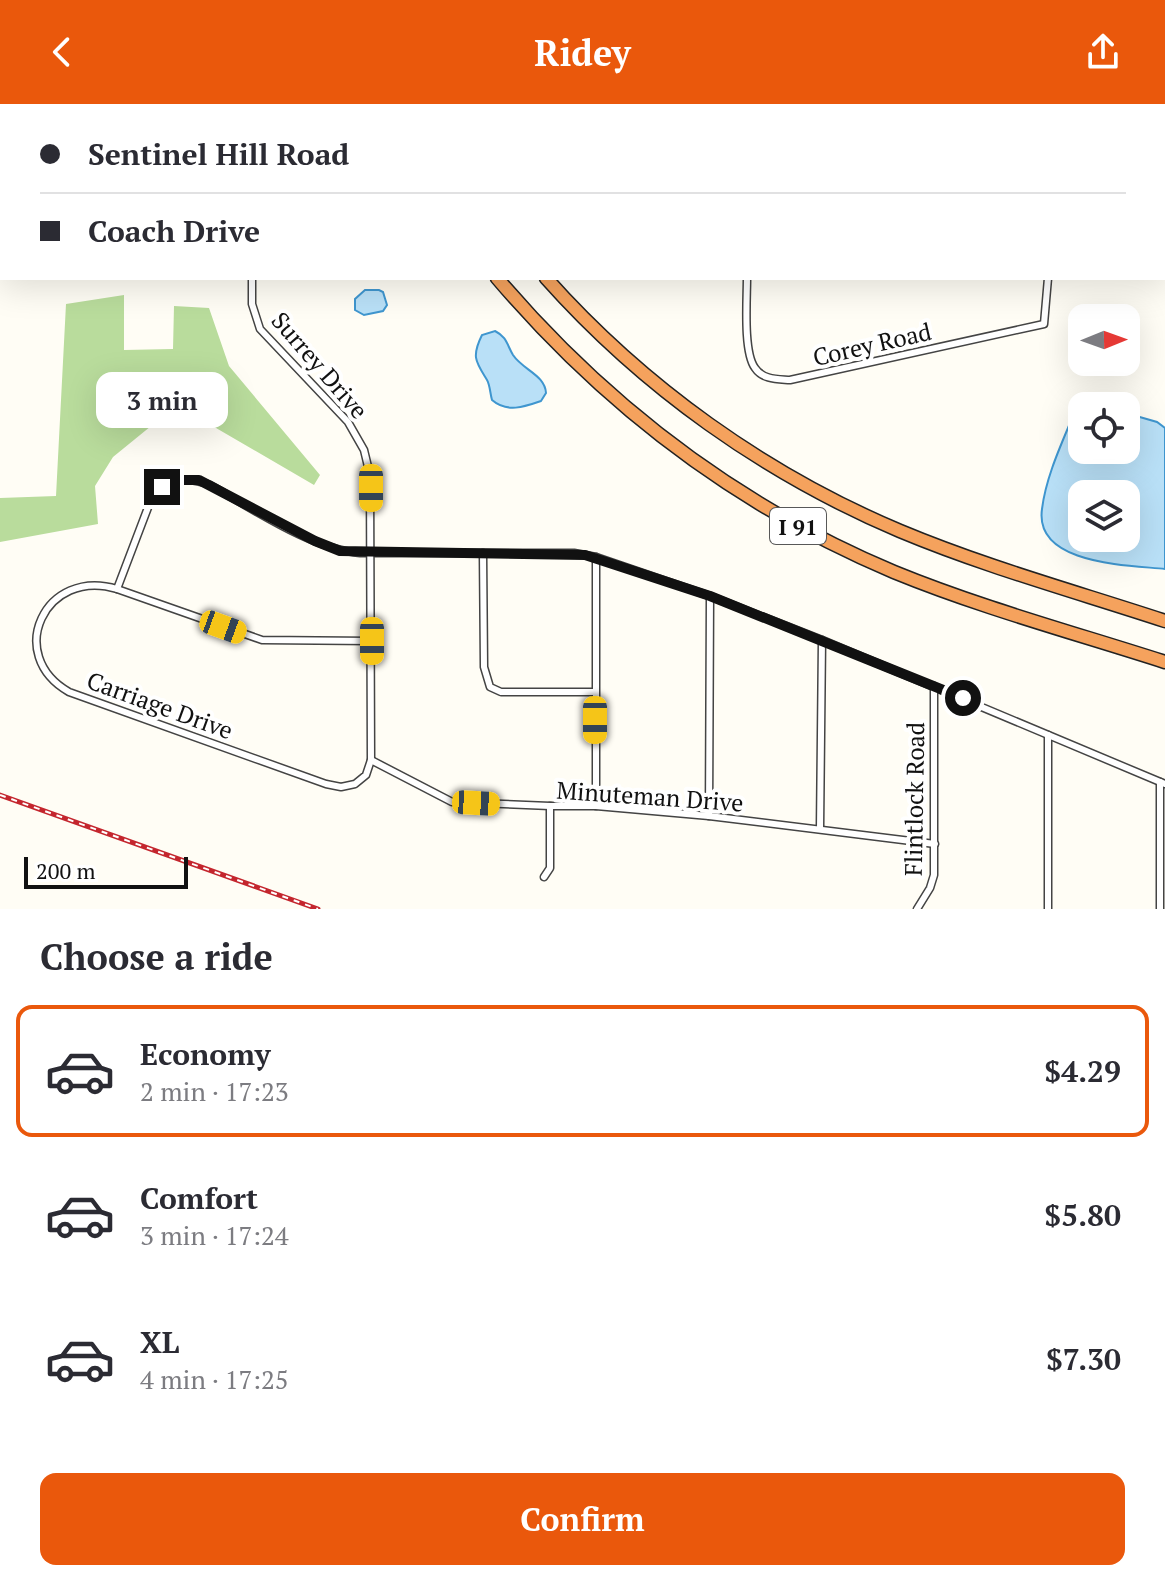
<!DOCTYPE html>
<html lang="en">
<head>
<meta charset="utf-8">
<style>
  body { margin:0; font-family:"PT Serif",serif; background:#f7f7f7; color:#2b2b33; height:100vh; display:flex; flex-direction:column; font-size:30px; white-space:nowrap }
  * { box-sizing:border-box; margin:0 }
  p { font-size:26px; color:#7c7c81 }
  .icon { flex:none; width:44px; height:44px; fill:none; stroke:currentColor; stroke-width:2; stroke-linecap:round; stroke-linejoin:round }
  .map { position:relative; height:805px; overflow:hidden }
  .sheet { display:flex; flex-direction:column; background:#fff; flex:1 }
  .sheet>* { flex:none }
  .banner { position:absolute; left:0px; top:0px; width:1166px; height:176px; box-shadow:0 8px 32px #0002; display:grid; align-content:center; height:176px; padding:0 40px; background:#fff }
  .needle { width:52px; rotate:89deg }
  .fabs { position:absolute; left:1068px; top:200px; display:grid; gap:16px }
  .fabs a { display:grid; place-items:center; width:72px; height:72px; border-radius:16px; background:#fff; box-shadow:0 8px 32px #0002; font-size:40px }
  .scale { position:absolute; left:24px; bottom:20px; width:164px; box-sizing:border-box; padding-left:8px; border:4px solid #111; border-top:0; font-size:22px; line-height:28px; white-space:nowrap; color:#111; -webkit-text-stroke:6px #fff; paint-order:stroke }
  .end { position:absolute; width:36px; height:36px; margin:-18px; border:10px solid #111; background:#fff; box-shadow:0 0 0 4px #fff }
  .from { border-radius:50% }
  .bubble { position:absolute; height:56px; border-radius:16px; background:#fff; box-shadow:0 8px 32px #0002; font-size:26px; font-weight:700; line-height:56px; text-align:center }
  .car { position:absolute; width:24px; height:48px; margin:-24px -12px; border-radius:10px; box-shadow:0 0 6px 2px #0007; background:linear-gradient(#f5c518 24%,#345 0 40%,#f5c518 0 76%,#345 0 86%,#f5c518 0) }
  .banner b { display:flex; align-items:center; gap:28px; height:76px; font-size:30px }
  .banner b+b { border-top:2px solid #e1e1e2 }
  .banner i { width:20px; height:20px; background:#2b2b33 }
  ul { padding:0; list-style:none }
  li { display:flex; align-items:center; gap:24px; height:132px; margin:0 16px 12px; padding:0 24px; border:4px solid transparent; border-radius:16px }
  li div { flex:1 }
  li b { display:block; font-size:30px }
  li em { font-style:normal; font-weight:700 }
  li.selected { border-color:#ea580c }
  li>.icon { width:72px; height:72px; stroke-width:1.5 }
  h2 { padding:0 40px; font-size:36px; line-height:96px }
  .cta { display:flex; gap:16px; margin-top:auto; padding:16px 40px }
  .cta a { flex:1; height:92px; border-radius:16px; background:#ea580c; color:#fff; font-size:32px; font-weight:700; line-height:92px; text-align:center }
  header { display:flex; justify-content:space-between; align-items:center; height:104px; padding:0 40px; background:#ea580c; color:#fff; font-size:36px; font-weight:700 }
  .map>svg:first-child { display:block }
</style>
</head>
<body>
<header><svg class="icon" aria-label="back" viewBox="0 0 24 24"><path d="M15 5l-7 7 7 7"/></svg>Ridey<svg class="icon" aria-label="share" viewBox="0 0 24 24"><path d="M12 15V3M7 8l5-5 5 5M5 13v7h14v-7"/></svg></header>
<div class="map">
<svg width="1165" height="805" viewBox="0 0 1165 805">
  <rect width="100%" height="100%" fill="#fffdf5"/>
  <!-- forest -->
  <polygon fill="#b9dc9c" points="124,191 124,246 173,245 174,202 209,204 229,262 320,371 314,381 204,317 156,318 113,353 95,382 98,420 0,438 0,394 56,392 66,200"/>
  <!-- water -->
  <g fill="#b9e0f7" stroke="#3f96cf" stroke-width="2" fill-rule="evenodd">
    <polygon points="365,186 379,186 383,188 387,201 383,207 364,211 355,206 355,195"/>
    <path d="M495,227c12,6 12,14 18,24 10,15 32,20 33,38l-5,8c-17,6 -34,12 -49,-1 -2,-7 -2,-15 -5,-20 -11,-18 -16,-23 -5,-45z"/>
    <path d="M1082,305v41h44v-37l31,9 8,6v141c-36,-4 -131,-4 -123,-60 4,-32 19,-64 31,-93zM1082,390h44v44h-44z"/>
  </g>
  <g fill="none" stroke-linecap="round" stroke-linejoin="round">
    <!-- street casing -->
    <g stroke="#444" stroke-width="9">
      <g id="street">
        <polyline points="78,0 79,2"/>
        <polyline points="1044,0 1048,2"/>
        <polyline points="181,2 182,0"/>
        <polyline points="807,2 807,0"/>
        <polyline points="1164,35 1165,36"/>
        <path d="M252,174v26l8,25 88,93 16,28 6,25 1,285 -5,15 -11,9 -14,3 -15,-3 -257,-92c-65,-37 -24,-125 48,-103l145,51 110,1"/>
        <path d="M747,174c0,21 -4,74 8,90 8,12 23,11 35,12l254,-56 4,-46"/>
        <polyline points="483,449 484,563 490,583 501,588 595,588"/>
        <polyline points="596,453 596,702"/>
        <path d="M117,485l35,-92c15,-19 37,-20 58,-12 42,23 103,65 150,68h214l22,4 114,39 112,44 343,144"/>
        <polyline points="371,656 452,698 550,702 596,702 709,712 935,740"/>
        <polyline points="1160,678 1160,805"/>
        <polyline points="709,712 710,492"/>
        <polyline points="820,725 822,536"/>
        <polyline points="544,773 550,764 550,702"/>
        <polyline points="917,805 930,784 934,771 934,582"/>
        <polyline points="1048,805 1048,631"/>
      </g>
    </g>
    <!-- secondary casing -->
    <g stroke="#333" stroke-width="12">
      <g id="secondary">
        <polyline points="781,0 785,2"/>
        <polyline points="1164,103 1165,103"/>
        <polyline points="0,145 2,145"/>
      </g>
    </g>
    <!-- highway casing -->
    <g stroke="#222" stroke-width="15">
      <g id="highway">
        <polyline points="383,0 384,2"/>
        <polyline points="421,0 422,2"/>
        <path d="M497,174c109,128 242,229 397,294 88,36 181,61 271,90"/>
        <path d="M546,174c97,109 219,196 354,253 86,36 177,61 265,90"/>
      </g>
    </g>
    <!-- street -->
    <use href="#street" stroke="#fff" stroke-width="6"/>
    <!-- secondary -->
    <use href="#secondary" stroke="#fff6b0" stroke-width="9"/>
    <!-- highway -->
    <use href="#highway" stroke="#f5a25d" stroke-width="12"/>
    <!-- rail casing -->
    <g stroke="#c4262e" stroke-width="5">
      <polyline id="rail" points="0,691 318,805"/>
    </g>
    <!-- rail -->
    <use href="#rail" stroke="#fff" stroke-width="2" stroke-dasharray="6" stroke-linecap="butt"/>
  </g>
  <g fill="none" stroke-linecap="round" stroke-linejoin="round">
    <!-- route -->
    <polyline stroke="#111" stroke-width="10" points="162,383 177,376 199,376 315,437 340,447 585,451 710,492 963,594"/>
  </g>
  <g text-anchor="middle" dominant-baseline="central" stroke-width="8" stroke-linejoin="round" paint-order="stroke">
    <!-- shield labels -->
    <rect fill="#fff" stroke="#585858" stroke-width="2" x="770" y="404" width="56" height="36" rx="6"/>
    <g font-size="22" font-weight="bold" fill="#111">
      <text x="798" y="422">I 91</text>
    </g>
    <!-- street labels -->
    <g font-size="24" fill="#111" stroke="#fff">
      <text transform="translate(872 240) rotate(-13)">Corey Road</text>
      <text transform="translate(320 261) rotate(49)">Surrey Drive</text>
      <text transform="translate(160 601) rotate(20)">Carriage Drive</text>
      <text transform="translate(650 692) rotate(4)">Minuteman Drive</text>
      <text transform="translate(914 695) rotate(-89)">Flintlock Road</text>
    </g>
  </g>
</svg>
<div class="fabs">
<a><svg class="needle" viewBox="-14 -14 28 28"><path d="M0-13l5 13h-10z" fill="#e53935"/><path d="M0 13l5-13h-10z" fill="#7c7c81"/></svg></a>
<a><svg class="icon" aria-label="locate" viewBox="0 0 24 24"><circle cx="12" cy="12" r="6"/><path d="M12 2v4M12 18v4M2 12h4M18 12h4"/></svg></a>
<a><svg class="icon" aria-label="layers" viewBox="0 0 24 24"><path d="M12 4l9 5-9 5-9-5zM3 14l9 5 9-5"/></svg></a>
</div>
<div class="scale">200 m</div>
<i class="end from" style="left:963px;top:594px"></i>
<i class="end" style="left:162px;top:383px"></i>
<div class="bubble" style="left:96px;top:268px;width:132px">3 min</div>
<i class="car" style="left:371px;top:384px;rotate:180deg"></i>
<i class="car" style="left:223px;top:523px;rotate:110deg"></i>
<i class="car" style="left:372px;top:537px;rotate:180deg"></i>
<i class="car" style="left:595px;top:616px;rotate:180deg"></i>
<i class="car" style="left:476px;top:699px;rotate:93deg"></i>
<div class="banner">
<b><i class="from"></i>Sentinel Hill Road</b>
<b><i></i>Coach Drive</b>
</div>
</div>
<section class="sheet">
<h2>Choose a ride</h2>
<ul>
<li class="selected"><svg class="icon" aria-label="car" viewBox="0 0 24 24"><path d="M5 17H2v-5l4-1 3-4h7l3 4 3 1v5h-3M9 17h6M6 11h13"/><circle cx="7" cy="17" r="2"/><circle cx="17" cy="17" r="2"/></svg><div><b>Economy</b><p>2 min · 17:23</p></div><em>$4.29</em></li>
<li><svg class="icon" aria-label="car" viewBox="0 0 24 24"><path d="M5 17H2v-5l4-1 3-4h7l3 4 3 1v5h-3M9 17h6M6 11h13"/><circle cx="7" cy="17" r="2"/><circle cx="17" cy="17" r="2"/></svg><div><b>Comfort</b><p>3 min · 17:24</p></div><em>$5.80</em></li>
<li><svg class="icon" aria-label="car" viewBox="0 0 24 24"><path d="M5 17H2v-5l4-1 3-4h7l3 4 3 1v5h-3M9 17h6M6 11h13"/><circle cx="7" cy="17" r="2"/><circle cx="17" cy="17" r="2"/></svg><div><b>XL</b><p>4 min · 17:25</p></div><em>$7.30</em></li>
</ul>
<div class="cta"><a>Confirm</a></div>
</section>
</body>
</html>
